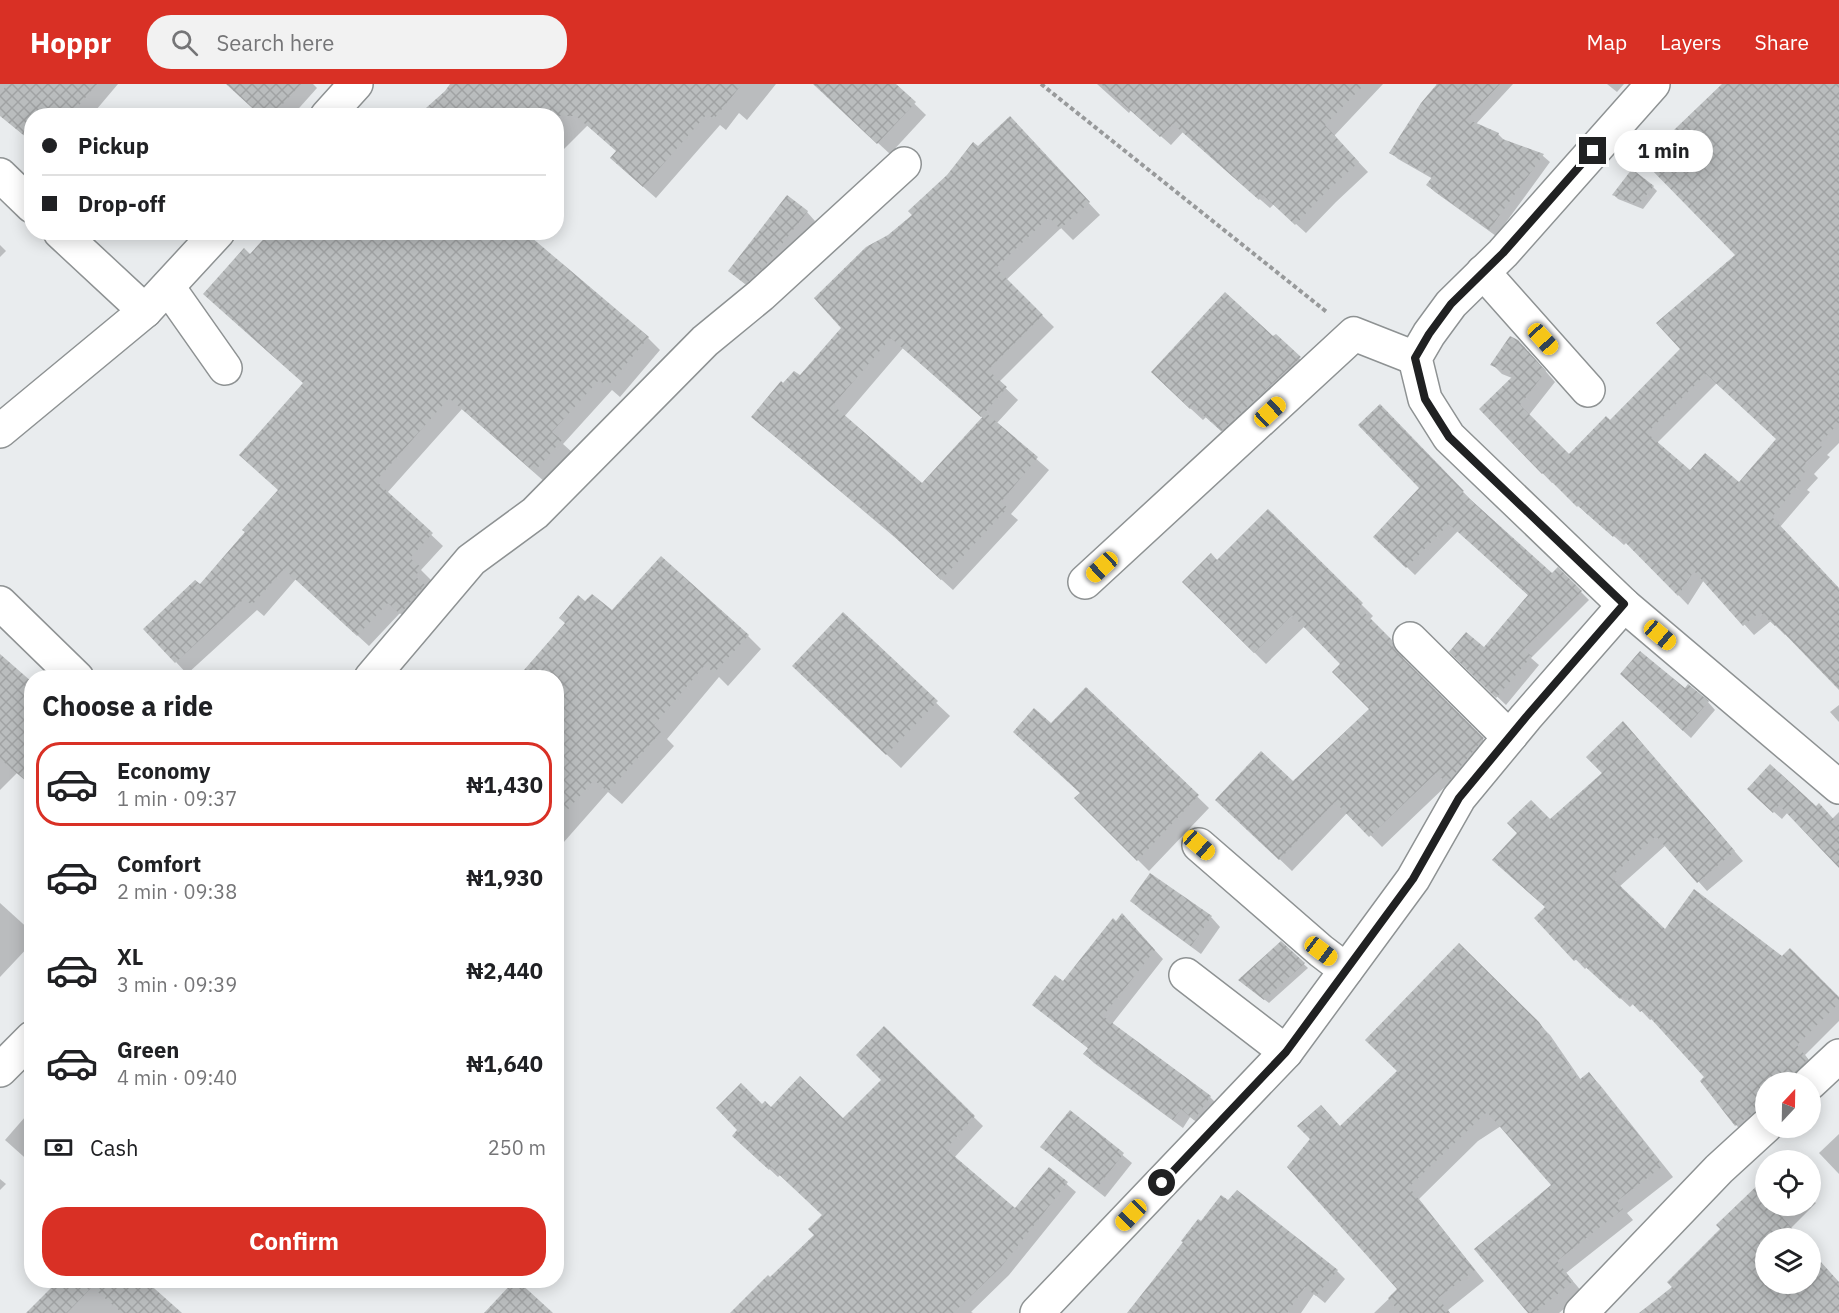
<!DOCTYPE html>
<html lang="en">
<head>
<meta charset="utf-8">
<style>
  body { margin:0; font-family:"IBM Plex Sans",sans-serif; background:#f2f2f2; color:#202124; height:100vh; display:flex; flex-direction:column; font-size:22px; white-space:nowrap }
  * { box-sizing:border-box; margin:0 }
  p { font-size:20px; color:#757577 }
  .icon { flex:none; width:33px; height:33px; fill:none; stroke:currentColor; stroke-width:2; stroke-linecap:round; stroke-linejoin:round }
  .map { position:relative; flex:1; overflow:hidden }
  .drawer { position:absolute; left:24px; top:586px; width:540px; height:618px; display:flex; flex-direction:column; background:#fff; border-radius:24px; box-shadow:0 3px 15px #0003 }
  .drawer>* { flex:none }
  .hud { position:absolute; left:24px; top:24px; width:540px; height:132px; border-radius:24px; box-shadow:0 3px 15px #0003; display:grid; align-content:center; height:132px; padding:0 18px; background:#fff }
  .needle { width:39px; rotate:22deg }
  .tools { position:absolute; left:1755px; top:988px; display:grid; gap:12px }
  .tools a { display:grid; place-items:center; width:66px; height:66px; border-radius:50%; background:#fff; box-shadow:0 3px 15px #0003; font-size:30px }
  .end { position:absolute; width:27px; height:27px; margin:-14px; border:8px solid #202122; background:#fff; box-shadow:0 0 0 3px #fff }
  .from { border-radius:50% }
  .bubble { position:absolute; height:42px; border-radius:21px; background:#fff; box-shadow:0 3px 15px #0003; font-size:20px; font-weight:700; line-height:42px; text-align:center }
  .car { position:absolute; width:18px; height:36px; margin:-18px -9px; border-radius:8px; box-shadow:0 0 4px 2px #0007; background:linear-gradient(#f5c518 24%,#345 0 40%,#f5c518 0 76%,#345 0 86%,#f5c518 0) }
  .hud b { display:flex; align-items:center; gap:21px; height:57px; font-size:22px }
  .hud b+b { border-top:2px solid #e0e0e0 }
  .hud i { width:15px; height:15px; background:#202124 }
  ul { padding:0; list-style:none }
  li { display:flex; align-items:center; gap:18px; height:84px; margin:0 12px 9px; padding:0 6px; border:3px solid transparent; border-radius:24px }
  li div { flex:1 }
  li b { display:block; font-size:22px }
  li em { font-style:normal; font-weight:700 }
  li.current { border-color:#d93025 }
  li>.icon { width:54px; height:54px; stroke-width:1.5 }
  h2 { padding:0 18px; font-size:27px; line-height:72px }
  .pay { display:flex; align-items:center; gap:15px; height:66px; padding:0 18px; font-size:22px }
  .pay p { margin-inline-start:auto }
  .button { display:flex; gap:12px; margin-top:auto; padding:12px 18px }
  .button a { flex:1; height:69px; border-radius:24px; background:#d93025; color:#fff; font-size:24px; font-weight:700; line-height:69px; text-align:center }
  header { display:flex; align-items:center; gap:36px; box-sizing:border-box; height:84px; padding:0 30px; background:#d93025; color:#fff }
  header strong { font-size:28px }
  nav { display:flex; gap:33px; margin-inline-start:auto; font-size:21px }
  .search { width:420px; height:54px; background:#f2f2f2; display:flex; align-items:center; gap:15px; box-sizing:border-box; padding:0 21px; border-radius:24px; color:#757577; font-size:22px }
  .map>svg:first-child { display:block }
</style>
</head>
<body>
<header>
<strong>Hoppr</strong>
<div class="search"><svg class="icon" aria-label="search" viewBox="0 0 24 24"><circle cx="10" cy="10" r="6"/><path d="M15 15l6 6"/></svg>Search here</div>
<nav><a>Map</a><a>Layers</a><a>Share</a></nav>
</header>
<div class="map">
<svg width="1839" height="1229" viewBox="0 0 1839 1229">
  <defs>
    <pattern id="building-cross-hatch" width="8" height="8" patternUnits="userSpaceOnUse" patternTransform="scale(1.5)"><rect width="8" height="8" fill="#babdbe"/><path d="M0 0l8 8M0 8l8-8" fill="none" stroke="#a0a2a3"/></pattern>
  </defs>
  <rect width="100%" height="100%" fill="#e9ecee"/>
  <!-- shadow -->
  <g fill="#0003" fill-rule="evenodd">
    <polygon points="0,0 118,0 91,32 32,32 32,58 0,31"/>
    <polygon points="227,0 313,0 317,4 292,32 262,32"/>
    <polygon points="452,0 776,0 747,36 739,29 726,46 720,41 656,114 624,86 618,68 588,41 556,73 556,32 446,8"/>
    <polygon points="814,0 894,0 926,31 890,70"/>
    <polygon points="1097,0 1383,0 1334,52 1368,88 1336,118 1306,149 1274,120 1270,124 1183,48 1171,61 1131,26 1129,29"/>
    <polygon points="1436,0 1513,0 1476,40 1498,50 1506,58 1543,72 1550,78 1496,152 1435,108 1428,101 1433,95 1398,75 1391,68 1438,2"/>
    <polygon points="1607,0 1624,0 1617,8"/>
    <path d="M1724,0h108l7,7v352l-12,12 3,2 -16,17 4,4 -11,12 3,2 -30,35 59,63v56l-53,-13 -1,2 -14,-14 -17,14 -50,-55 -16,25 -61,-63 -3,3 -35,-31 -1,1 -34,-33 -2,1 -71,-74 31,-31 -10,-4 -10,-10 36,-13 27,31 -26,33 40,41 41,-34 72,-73 55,-94zM1717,299l61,56 -38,45 -50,-11 -33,-30z"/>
    <path d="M1021,46l79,85 -27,25 -12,-12 -55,52 48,47 -55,55 19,18 -22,24 53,46 -38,44 7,6 -65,70 -55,-50 -133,-112 35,-50 43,-50 45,-92 26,-21 65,-67zM903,264l80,70 -61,67 -78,-68z"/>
    <polygon points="1653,103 1657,107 1643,125 1618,115 1614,111"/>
    <polygon points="807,128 815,137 773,192 755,208 730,187"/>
    <polygon points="524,150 648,254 660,266 620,313 612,306 563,360 573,369 546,399 462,325 387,409 443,462 421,486 432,497 413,541 400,529 369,562 296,495 264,532 257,526 187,590 176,578 200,502 280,407 304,300 250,172"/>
    <polygon points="0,161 6,167 0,173"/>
    <polygon points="1276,252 1311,286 1233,358 1206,333 1203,336 1164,300 1273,254"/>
    <polygon points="1380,322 1471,416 1552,491 1558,485 1589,516 1531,574 1539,581 1506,621 1451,568 1485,565 1529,512 1458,447 1415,491 1375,453 1421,404"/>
    <polygon points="1268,427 1373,532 1369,536 1403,569 1403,574 1408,582 1495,667 1459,710 1448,700 1382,763 1348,728 1292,787 1229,727 1293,699 1371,625 1342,580 1305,542 1266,580 1184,498 1217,478"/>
    <polygon points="585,520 612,528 748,552 761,565 728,602 719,593 667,655 674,662 622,720 608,708 556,767 556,594 519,594"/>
    <polygon points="843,531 950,632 901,684 808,596"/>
    <polygon points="0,586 17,689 0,706"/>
    <polygon points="1630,598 1685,606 1708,618 1715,626 1691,654"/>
    <polygon points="1086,605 1209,724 1149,787 1076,714 1081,709 1051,641"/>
    <polygon points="1839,621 1839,638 1830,628"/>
    <polygon points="1632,648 1743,777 1707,807 1666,761 1619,803 1665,847 1839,915 1839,937 1805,971 1816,985 1804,999 1766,999 1766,1034 1745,1050 1736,1041 1707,994 1652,935 1650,936 1634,919 1630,923 1587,883 1585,885 1536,834 1547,824 1550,737 1604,689"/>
    <polygon points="1757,713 1816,724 1832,735 1839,728 1839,781 1788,728 1782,735"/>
    <polygon points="1150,791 1212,834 1220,843 1201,870 1141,826 1132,817"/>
    <polygon points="0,819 32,848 32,859 0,893"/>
    <polygon points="1131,840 1163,875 1112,940 1210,1013 1219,1022 1203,1043 1190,1033 1183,1044 1094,979 1085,970 1089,965 1034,921 1063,899"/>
    <polygon points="1281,859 1308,884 1269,919 1244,900"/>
    <polygon points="1459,861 1550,951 1581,996 1589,990 1600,1001 1673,1093 1627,1129 1633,1136 1566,1189 1583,1209 1559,1229 1530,1229 1553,1101 1501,1042 1478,1057 1419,1115 1484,1197 1448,1226 1450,1229 1374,1229 1399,1205 1341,1043 1399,987"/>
    <polygon points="884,945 983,1042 954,1074 1015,1126 1049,1085 1076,1108 1009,1191 971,1228 973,1229 739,1229 770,1195 816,1151 824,1131 781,1090 778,1093 742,1060 762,1022 771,1025 843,1036 883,996"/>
    <polygon points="32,1025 32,1080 5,1056"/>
    <polygon points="1071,1028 1132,1079 1105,1113 1051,1071 1042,1063"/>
    <polygon points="1839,1050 1839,1090 1819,1069"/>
    <polygon points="0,1095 6,1100 0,1106"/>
    <polygon points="1810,1114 1816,1119 1791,1144 1801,1155 1766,1155 1766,1200 1810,1200 1810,1166 1839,1199 1839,1229 1641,1229 1675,1203 1722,1145 1766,1122 1810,1122"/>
    <polygon points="1201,1139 1337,1187 1345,1195 1325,1219 1314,1210 1301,1229 1129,1229"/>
    <polygon points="60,1197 143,1197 180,1229 51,1229"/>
  </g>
  <!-- building -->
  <g fill="url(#building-cross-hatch)" fill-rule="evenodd">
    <polygon points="8,0 97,0 70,32 32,32 32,58 0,32 0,9"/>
    <polygon points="226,0 301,0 272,32 261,32"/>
    <polygon points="450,0 742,0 714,35 707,30 643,103 610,74 616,67 576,32 417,32 445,7"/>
    <polygon points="813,0 896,0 916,18 877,60"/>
    <polygon points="1101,0 1365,0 1325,41 1359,78 1326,108 1295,141 1263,111 1259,116 1173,40 1160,53"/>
    <polygon points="1437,0 1500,0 1467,35 1499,49 1497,53 1544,70 1489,146 1426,101 1432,93 1389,69 1421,19"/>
    <path d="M1722,0h117v339l-20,21 3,3 -17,16 4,4 -10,12 2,2 -29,36 67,71v102l-63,-65 -1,1 -15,-14 -17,14 -49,-55 -16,25 -62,-63 -3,4 -35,-31 -1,1 -34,-34 -1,1 -63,-65 35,-34 -24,-10 20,-29 8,4 28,31 -26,34 49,49 37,-38 4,4 70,-71 -24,-26 79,-68 -91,-93 32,-34zM1706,290l70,65 -37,43 -34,-29 -15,17 -43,-37z"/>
    <polygon points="1010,32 1090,118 1060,145 1049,133 996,184 1043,231 988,286 1007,303 981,333 891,254 833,321 922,399 986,329 1038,373 1001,418 1008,424 941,496 885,444 751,333 781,297 783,299 794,287 800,291 841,244 814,214 866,163 888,151 912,131 908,127 947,91 973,58 978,62"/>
    <polygon points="1632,85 1654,102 1638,121 1612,111"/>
    <polygon points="787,111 808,127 764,183 745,200 728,187"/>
    <polygon points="270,148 525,148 649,253 607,303 599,296 552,348 562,356 534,388 449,314 376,397 433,449 410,474 422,484 415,492 425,501 400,530 388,519 357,552 284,485 252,521 244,515 175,579 143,545 195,496 200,500 245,448 242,446 278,406 239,371 303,299 203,210 244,164 250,170"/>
    <polygon points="1225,208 1273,252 1276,250 1301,273 1221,347 1193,322 1190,325 1151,288"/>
    <polygon points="1380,320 1464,407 1462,408 1552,489 1558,483 1582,507 1523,566 1532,572 1496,614 1449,568 1466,548 1484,563 1528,511 1449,440 1406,484 1373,453 1419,404 1358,341"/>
    <polygon points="1268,425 1363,519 1359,523 1392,556 1392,561 1397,568 1484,654 1447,699 1436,689 1369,753 1335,718 1279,776 1215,716 1261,667 1293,697 1369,625 1332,588 1340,580 1292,531 1254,569 1182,498 1211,469 1217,476"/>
    <polygon points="661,472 749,551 714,589 705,581 654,641 661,648 608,708 594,696 556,739 556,594 517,594 565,539 559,534 578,511 585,517 592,510 612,526"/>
    <polygon points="843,528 938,617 886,671 792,582"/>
    <polygon points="1640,567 1685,604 1688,600 1709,617 1683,647 1620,590"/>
    <polygon points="0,570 32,598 32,702 0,675"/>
    <polygon points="1086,603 1199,711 1137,777 1074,714 1080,709 1013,648 1034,624 1051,639"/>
    <polygon points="1623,637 1735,767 1697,799 1656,752 1611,793 1665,845 1694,805 1782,872 1790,864 1839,913 1839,919 1797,961 1808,975 1797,986 1792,997 1789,999 1766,999 1766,1019 1735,1042 1700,997 1704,993 1643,926 1640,928 1624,911 1620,915 1577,875 1574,877 1534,834 1545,823 1492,776 1517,749 1507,739 1531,716 1550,735 1602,689 1586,673"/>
    <polygon points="1770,680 1816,722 1819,719 1839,741 1839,784 1779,721 1773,729 1747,705"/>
    <polygon points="1150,789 1212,832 1191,862 1130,817"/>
    <polygon points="1122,829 1155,866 1103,932 1211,1012 1194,1036 1181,1025 1173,1036 1083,970 1088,964 1032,921 1055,891 1063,897 1113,834 1116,837"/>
    <polygon points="1281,857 1305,879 1264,916 1238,896"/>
    <polygon points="1459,859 1539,938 1579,996 1589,988 1663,1082 1617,1117 1623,1125 1557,1177 1573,1197 1535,1229 1528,1229 1474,1165 1551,1101 1487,1028 1409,1103 1475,1186 1438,1214 1450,1229 1400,1229 1388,1214 1397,1205 1287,1083 1310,1055 1297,1042 1321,1021 1340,1042 1397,987 1365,956"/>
    <polygon points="884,942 975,1032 946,1065 1015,1124 1049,1083 1068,1098 1001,1183 953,1229 730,1229 768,1191 770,1193 814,1151 808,1145 822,1131 771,1083 769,1086 732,1052 737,1046 716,1024 741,999 762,1020 765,1017 771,1023 800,992 843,1034 881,996 856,971"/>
    <polygon points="1070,1026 1124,1069 1096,1105 1040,1063"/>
    <polygon points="1766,1093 1766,1122 1773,1122 1801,1155 1766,1155 1766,1200 1810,1200 1810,1166 1839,1198 1839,1229 1639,1229 1672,1203 1667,1198 1720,1145 1716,1141"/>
    <polygon points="1237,1106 1338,1186 1316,1212 1305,1203 1287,1229 1127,1229 1183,1158 1181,1157 1198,1135 1201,1137 1221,1111 1228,1116"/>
    <polygon points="58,1197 146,1197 182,1229 122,1229 92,1203 67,1229 26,1229"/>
    <polygon points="514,1197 518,1197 553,1229 484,1229"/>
  </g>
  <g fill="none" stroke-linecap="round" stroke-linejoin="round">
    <!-- minor casing -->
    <g stroke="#8e9293" stroke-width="36">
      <g id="minor">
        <polyline points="1653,0 1503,169 1451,220 1429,250 1415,274 1425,315 1449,353 1624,521 1839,703"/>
        <polyline points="327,32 356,0"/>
        <polyline points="0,91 32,122"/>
        <polyline points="60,148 145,227"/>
        <polyline points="1483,188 1588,306"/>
        <polyline points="168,203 225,284"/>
        <polyline points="0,347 145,227 218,148"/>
        <polyline points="1085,498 1354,250 1415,274"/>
        <polyline points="0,519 77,594"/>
        <polyline points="1410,555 1498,642 1511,651"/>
        <polyline points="371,594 471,476 535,429 705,257 761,211 904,80"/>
        <polyline points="1199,761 1321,867 1346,886"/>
        <polyline points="1186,891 1286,968"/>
        <polyline points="0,986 32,954"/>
        <polyline points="1810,999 1839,972"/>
        <polyline points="1037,1229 1286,968 1413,795 1459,714 1526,633 1624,521"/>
        <polyline points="1581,1229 1719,1085 1766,1042"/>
      </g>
    </g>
    <!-- path -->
    <polyline stroke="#989a9b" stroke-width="4" stroke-dasharray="4.5 3" stroke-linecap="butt" points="1041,0 1328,229"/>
    <!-- minor -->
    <use href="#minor" stroke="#fff" stroke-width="33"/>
  </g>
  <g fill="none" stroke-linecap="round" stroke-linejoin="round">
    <!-- route -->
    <polyline stroke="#202122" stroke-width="8" points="1162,1099 1286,968 1413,795 1459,714 1526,633 1624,520 1449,353 1425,315 1415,274 1429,250 1451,220 1503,169 1593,67"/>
  </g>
</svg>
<div class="tools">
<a><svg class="needle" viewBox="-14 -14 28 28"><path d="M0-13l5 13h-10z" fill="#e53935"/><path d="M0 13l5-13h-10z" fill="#757577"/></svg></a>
<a><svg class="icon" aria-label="locate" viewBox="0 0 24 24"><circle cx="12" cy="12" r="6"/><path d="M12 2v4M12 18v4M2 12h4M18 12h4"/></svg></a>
<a><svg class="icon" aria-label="layers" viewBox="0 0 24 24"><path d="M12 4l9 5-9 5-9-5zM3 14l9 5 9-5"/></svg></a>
</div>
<i class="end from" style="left:1162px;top:1099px"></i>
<i class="end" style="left:1593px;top:67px"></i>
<div class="bubble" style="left:1614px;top:46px;width:99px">1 min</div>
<i class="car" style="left:1543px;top:255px;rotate:138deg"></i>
<i class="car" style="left:1270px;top:328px;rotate:47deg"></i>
<i class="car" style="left:1102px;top:483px;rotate:227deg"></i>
<i class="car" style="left:1660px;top:551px;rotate:130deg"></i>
<i class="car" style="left:1199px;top:761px;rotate:131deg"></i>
<i class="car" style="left:1321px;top:867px;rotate:127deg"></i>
<i class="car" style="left:1131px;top:1131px;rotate:224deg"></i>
<div class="hud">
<b><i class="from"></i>Pickup</b>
<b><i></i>Drop-off</b>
</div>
<section class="drawer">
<h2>Choose a ride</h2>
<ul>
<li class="current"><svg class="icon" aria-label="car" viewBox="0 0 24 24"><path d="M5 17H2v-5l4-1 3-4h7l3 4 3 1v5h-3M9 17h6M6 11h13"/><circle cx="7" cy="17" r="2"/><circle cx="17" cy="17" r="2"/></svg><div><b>Economy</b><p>1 min · 09:37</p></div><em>₦1,430</em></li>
<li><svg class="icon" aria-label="car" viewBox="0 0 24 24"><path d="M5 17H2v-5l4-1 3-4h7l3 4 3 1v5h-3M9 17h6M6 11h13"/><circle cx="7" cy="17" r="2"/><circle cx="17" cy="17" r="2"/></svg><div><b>Comfort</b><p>2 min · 09:38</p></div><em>₦1,930</em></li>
<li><svg class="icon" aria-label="car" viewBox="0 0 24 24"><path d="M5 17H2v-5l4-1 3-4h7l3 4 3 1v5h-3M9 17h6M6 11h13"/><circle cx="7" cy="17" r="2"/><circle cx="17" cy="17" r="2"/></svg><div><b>XL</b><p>3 min · 09:39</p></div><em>₦2,440</em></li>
<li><svg class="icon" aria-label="car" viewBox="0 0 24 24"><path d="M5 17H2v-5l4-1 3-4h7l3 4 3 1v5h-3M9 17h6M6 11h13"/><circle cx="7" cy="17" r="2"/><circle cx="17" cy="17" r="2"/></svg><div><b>Green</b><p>4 min · 09:40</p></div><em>₦1,640</em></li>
</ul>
<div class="pay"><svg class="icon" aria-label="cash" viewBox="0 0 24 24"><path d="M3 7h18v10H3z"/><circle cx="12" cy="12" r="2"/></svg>Cash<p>250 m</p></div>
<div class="button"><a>Confirm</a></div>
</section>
</div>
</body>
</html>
